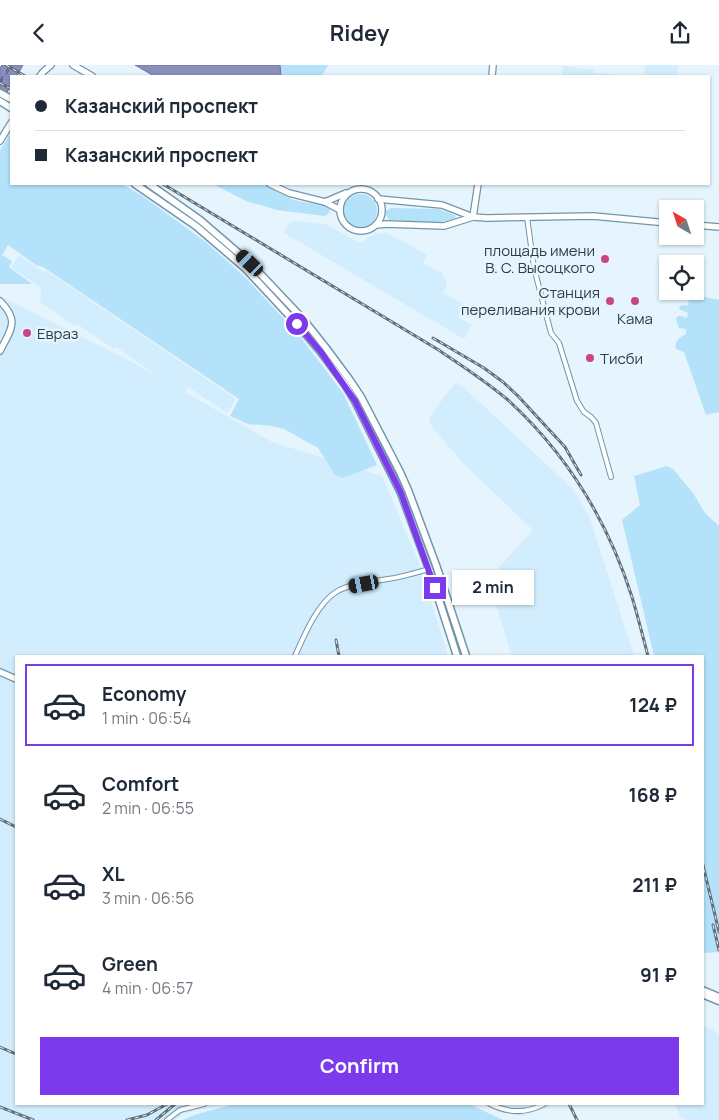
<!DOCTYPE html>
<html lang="en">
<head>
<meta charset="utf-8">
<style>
  body { margin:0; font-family:Manrope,sans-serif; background:#f6f6f7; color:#1f2937; height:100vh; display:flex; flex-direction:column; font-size:19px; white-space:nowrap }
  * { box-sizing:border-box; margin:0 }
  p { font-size:16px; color:#747a83 }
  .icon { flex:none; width:28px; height:28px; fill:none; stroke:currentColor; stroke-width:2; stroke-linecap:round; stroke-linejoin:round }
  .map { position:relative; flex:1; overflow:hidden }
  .details { position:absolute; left:15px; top:590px; width:689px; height:450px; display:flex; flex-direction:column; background:#fff; border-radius:0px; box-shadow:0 1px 4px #0004 }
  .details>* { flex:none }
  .hud { position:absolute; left:10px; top:10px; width:700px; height:110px; border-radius:0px; box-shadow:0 1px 4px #0004; display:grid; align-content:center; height:110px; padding:0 25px; background:#fff }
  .needle { width:32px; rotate:321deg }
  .controls { position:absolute; left:659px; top:135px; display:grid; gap:10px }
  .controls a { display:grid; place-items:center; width:45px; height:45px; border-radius:0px; background:#fff; box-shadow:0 1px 4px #0004; font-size:25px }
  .end { position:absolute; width:22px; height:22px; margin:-11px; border:6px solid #7c3aed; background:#fff; box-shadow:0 0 0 2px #fff }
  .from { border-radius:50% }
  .bubble { position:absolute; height:35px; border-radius:0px; background:#fff; box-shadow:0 1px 4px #0004; font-size:16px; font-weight:700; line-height:35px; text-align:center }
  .car { position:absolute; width:15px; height:30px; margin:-15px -8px; border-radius:6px; box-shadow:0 0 4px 1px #0007; background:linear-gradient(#222 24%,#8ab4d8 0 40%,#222 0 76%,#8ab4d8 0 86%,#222 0) }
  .hud b { display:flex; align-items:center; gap:18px; height:48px; font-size:19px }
  .hud b+b { border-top:1px solid #e0e1e3 }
  .hud i { width:12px; height:12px; background:#1f2937 }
  ul { padding:9px 0 0; list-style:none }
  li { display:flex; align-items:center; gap:15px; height:82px; margin:0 10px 8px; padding:0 15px; border:2px solid transparent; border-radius:0px }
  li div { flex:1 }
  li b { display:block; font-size:19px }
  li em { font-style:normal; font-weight:700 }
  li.on { border-color:#7c3aed }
  li>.icon { width:45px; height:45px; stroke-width:1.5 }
  .cta { display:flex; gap:10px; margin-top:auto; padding:10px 25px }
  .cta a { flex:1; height:58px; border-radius:0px; background:#7c3aed; color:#fff; font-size:20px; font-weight:700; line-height:58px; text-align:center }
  header { display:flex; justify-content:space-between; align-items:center; height:65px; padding:0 25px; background:#fff; font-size:22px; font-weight:700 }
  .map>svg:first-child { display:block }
</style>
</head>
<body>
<header><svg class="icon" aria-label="back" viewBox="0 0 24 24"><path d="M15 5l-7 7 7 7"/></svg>Ridey<svg class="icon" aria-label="share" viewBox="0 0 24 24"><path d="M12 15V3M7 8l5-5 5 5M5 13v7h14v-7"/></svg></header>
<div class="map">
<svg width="719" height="1055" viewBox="0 0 719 1055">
  <rect width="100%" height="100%" fill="#e5f4fd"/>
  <!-- built -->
  <g fill="#d2edfd">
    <polygon points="645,0 678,0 677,11 644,11"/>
    <polygon points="563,1 594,5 594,8 635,11 561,11"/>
    <polygon points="292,156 325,159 360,178 362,176 364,177 367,173 378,168 382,169 385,167 427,190 423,198 442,208 447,219 443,228 464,240 457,252 472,260 464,274 284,168 288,160 290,160"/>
    <polygon points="19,190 43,207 45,205 236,334 227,348 188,322 185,327 272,377 382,411 421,503 448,591 16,591 16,1039 222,1039 184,1049 175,1055 0,1055 0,231 126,294 158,311 116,282 114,284 77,259 75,261 40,237 41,223 11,202"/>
    <polygon points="456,317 463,322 573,424 589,451 634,591 512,591 493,530 505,525 498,503 533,465 464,399 432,362 429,353 445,331"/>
    <polygon points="703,961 710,965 711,964 719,970 719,1055 685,1055 680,1051 675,1039 702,1039"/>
    <polygon points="484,1039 552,1039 548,1042 522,1051 496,1044"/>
  </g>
  <!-- green -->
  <g fill="#b5e2fb">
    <polygon points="280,0 328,0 322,11 281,11"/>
    <polygon points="11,68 11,119 122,119 144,132 207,178 245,212 298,269 343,328 377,400 343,413 335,410 318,383 284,364 272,361 248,359 230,351 239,334 43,202 36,200 8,180 2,190 12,196 9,202 32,219 0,219 0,85"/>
    <polygon points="213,119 263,119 293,135 326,141 330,143 329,148 325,151 277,145 246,136"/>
    <circle cx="360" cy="146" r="17"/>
    <polygon points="391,143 439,144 456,151 455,154 436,158 389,155 384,147"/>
    <path d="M700,231l19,4v112l-13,3 -22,-63 -8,-3c-2,-8 4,-12 10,-15v-5l-7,-1 -3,-9 2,-3h3l6,2 1,-5 -9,-4 1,-3 4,-1 4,1 1,-8 7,1 1,-2z"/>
    <polygon points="667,401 673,404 693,428 705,448 719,461 719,887 704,888 703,886 702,591 654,591 622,455 640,440 634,411"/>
    <polygon points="235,1039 469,1039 503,1055 182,1055 197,1049"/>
  </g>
  <!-- water -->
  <g fill="#8a8ebc" stroke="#6e7698">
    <polygon points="2,0 23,0 17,11 11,11 11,20 0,40 0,3"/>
    <polygon points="135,0 280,0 281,11 154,11"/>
  </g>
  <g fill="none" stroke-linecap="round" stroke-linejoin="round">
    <!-- ferry -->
    <g stroke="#4a4c89" stroke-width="1" stroke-dasharray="6 5" stroke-linecap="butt">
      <polyline points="0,16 10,0"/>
      <polyline points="0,19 12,0"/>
    </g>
    <!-- street casing -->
    <g stroke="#7196a9" stroke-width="6">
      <g id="street">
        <polyline points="527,152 534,203 551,268 559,278 577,336 584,347 591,352 596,358 611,412"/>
        <path d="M295,591c9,-20 22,-52 41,-64 15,-9 35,-10 52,-13 14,-2 27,-6 41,-10"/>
        <path d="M490,1039c18,9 36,10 54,0"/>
        <polyline points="167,1055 180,1045 204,1039"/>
      </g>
    </g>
    <!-- secondary casing -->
    <g stroke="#7196a9" stroke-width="8">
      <g id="secondary">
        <polyline points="73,0 92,11"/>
        <polyline points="40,11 43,7 51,0"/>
        <polyline points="492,11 493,0"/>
        <polyline points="0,76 11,58"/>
        <polyline points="270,119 289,128 325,137 340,145"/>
        <circle cx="361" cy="145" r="21"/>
        <polyline points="378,134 442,140 473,152 487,153 593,151 668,158"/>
        <polyline points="325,137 346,128"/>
        <polyline points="473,152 478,119"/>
        <polyline points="376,160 387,159 444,161 473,152"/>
        <polyline points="695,160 719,162"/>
        <path d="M0,236c20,20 11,28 0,50"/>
        <polyline points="0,607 16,614"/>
      </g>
    </g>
    <!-- primary casing -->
    <g stroke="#7196a9" stroke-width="9">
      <g id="primary">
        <polyline points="0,28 11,34"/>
        <polyline points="0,36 11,43"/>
        <polyline points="135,119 196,161 245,203 297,259 321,287 344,318 355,336 401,428 429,504 457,591"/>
        <polyline points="149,119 200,155 250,198 303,254 326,283 349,314 361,332 400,407 408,425 436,500 466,591"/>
        <polyline points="702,925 719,932"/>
        <polyline points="702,929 719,936"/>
      </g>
    </g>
    <!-- street -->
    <use href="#street" stroke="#fff" stroke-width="4"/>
    <!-- secondary -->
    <use href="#secondary" stroke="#fff" stroke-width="5.5"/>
    <!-- primary -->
    <use href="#primary" stroke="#fff" stroke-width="6"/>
    <!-- rail casing -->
    <g stroke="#617079" stroke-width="3">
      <g id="rail">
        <polyline points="6,0 25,11"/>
        <polyline points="0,18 11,24"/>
        <path d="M163,119l274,165c24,16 49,32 71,51 59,54 100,122 124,197 6,20 11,40 16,59"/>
        <polyline points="433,273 484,303 503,317 518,331 565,382 581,410"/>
        <polyline points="336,575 339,591"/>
        <polyline points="0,754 16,762"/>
        <polyline points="702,796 719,867"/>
        <polyline points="713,860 719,885"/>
        <polyline points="0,982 16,989"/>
        <polyline points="569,1039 577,1055"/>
        <polyline points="0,1042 33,1055"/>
        <polyline points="127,1055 147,1050 167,1039"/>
        <polyline points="156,1055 175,1039"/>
      </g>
    </g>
    <!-- rail -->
    <use href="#rail" stroke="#e5f4fd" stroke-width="1" stroke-dasharray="4" stroke-linecap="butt"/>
  </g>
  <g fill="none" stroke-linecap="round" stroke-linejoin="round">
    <!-- route -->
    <polyline stroke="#7c3aed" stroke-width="6" points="297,259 321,287 355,336 401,428 435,523"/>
  </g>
  <!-- markers -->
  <g fill="#ca4588" stroke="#e5f4fd" stroke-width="2">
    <circle cx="605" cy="194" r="5"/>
    <circle cx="610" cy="236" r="5"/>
    <circle cx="635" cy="236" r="5"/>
    <circle cx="27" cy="268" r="5"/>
    <circle cx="590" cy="293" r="5"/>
  </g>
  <g text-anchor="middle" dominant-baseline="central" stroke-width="5" stroke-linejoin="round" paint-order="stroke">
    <!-- poi labels -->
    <g font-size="15" fill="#2d3d45" stroke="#e5f4fd" text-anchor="end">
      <text x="595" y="185">площадь имени<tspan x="595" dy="17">В. С. Высоцкого</tspan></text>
      <text x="600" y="227">Станция<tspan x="600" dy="17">переливания крови</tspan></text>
      <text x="635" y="253" text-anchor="middle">Кама</text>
      <text x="37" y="268" text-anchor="start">Евраз</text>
      <text x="600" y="293" text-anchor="start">Тисби</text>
    </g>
  </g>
</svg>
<div class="controls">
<a><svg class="needle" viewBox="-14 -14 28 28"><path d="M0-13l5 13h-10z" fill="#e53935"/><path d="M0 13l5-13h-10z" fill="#747a83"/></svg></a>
<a><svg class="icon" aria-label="locate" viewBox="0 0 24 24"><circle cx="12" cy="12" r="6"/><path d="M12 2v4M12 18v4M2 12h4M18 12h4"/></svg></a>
</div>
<i class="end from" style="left:297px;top:259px"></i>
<i class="end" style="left:435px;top:523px"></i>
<div class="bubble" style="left:452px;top:505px;width:82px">2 min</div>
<i class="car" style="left:250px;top:198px;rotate:313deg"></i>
<i class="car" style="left:364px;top:519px;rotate:259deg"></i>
<div class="hud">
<b><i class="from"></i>Казанский проспект</b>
<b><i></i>Казанский проспект</b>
</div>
<section class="details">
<ul>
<li class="on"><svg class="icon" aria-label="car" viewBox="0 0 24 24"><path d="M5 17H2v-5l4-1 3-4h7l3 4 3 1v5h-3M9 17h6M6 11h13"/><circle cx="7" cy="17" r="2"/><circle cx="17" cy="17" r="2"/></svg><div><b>Economy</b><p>1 min · 06:54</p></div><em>124 ₽</em></li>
<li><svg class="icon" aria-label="car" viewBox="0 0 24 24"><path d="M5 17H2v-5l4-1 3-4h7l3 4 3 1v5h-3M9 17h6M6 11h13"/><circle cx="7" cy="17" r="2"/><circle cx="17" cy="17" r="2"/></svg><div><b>Comfort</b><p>2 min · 06:55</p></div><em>168 ₽</em></li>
<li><svg class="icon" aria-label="car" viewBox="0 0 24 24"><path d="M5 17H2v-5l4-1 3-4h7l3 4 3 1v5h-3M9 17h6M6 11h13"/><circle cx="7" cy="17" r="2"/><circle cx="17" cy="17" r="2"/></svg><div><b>XL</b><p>3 min · 06:56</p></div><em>211 ₽</em></li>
<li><svg class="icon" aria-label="car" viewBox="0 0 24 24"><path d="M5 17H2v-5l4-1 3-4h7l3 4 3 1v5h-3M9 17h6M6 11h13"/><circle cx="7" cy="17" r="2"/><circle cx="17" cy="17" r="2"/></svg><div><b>Green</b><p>4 min · 06:57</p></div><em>91 ₽</em></li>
</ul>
<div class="cta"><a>Confirm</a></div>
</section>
</div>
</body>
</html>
